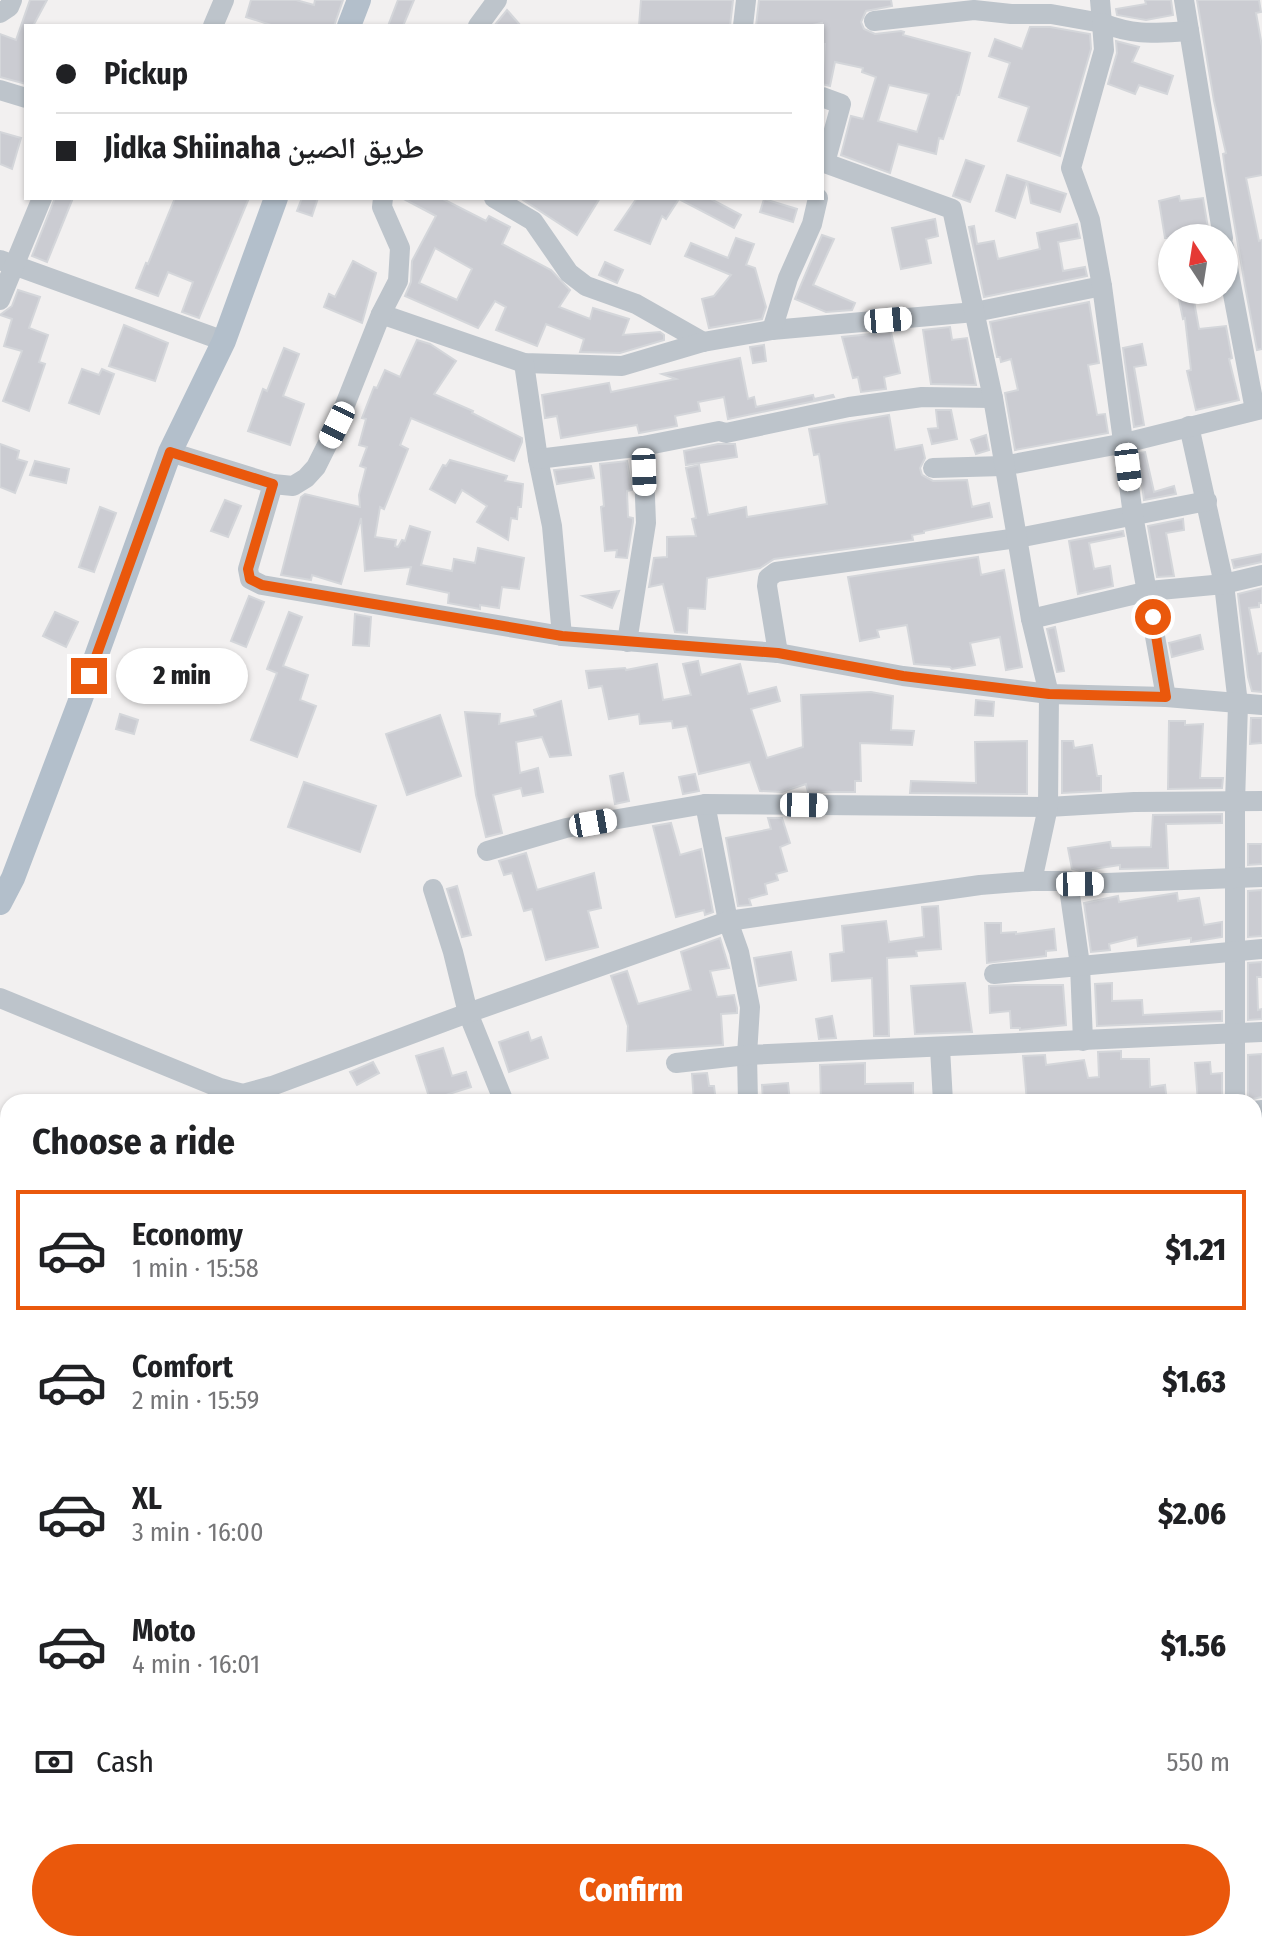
<!DOCTYPE html>
<html lang="en">
<head>
<meta charset="utf-8">
<style>
  body { margin:0; font-family:"Fira Sans Condensed","Noto Naskh Arabic",sans-serif; background:#f6f6f6; color:#202124; height:100vh; display:flex; flex-direction:column; font-size:30px; white-space:nowrap }
  * { box-sizing:border-box; margin:0 }
  p { font-size:26px; color:#757577 }
  .icon { flex:none; width:44px; height:44px; fill:none; stroke:currentColor; stroke-width:2; stroke-linecap:round; stroke-linejoin:round }
  .map { position:relative; flex:1; overflow:hidden }
  .panel { position:absolute; left:0px; top:1094px; width:1262px; height:858px; display:flex; flex-direction:column; background:#fff; border-radius:24px 24px 0 0; box-shadow:0 2px 6px #0004 }
  .panel>* { flex:none }
  .banner { position:absolute; left:24px; top:24px; width:800px; height:176px; border-radius:0px; box-shadow:0 2px 6px #0004; display:grid; align-content:center; height:176px; padding:0 32px; background:#fff }
  .needle { width:52px; rotate:348deg }
  .controls { position:absolute; left:1158px; top:224px; display:grid; gap:16px }
  .controls a { display:grid; place-items:center; width:80px; height:80px; border-radius:50%; background:#fff; box-shadow:0 2px 6px #0004; font-size:40px }
  .end { position:absolute; width:36px; height:36px; margin:-18px; border:10px solid #ea580c; background:#fff; box-shadow:0 0 0 4px #fff }
  .from { border-radius:50% }
  .bubble { position:absolute; height:56px; border-radius:28px; background:#fff; box-shadow:0 2px 6px #0004; font-size:26px; font-weight:800; line-height:56px; text-align:center }
  .car { position:absolute; width:24px; height:48px; margin:-24px -12px; border-radius:10px; box-shadow:0 0 6px 2px #0007; background:linear-gradient(#fff 24%,#345 0 40%,#fff 0 76%,#345 0 86%,#fff 0) }
  .banner b { display:flex; align-items:center; gap:28px; height:76px; font-size:30px }
  .banner b+b { border-top:2px solid #e0e0e0 }
  .banner i { width:20px; height:20px; background:#202124 }
  ul { padding:0; list-style:none }
  li { display:flex; align-items:center; gap:24px; height:120px; margin:0 16px 12px; padding:0 16px; border:4px solid transparent; border-radius:0px }
  li div { flex:1 }
  li b { display:block; font-size:30px }
  li em { font-style:normal; font-weight:800 }
  li.on { border-color:#ea580c }
  li>.icon { width:72px; height:72px; stroke-width:1.5 }
  h2 { padding:0 32px; font-size:36px; line-height:96px }
  .pay { display:flex; align-items:center; gap:20px; height:88px; padding:0 32px; font-size:30px }
  .pay p { margin-inline-start:auto }
  .cta { display:flex; gap:16px; margin-top:auto; padding:16px 32px }
  .cta a { flex:1; height:92px; border-radius:48px; background:#ea580c; color:#fff; font-size:32px; font-weight:800; line-height:92px; text-align:center }
  .map>svg:first-child { display:block }
</style>
</head>
<body>
<div class="map">
<svg width="1262" height="1951" viewBox="0 0 1262 1951">
  <rect width="100%" height="100%" fill="#f2f0f0"/>
  <!-- building -->
  <g fill="#cbccd2" stroke="#d4d6da" stroke-width="2" fill-rule="evenodd">
    <polygon points="30,0 47,0 33,26 26,26 26,84 0,77 0,34 16,40"/>
    <polygon points="251,0 296,0 314,5 315,0 343,0 334,26 274,26 246,17"/>
    <polygon points="398,0 414,0 403,26 388,26"/>
    <polygon points="641,0 733,0 730,26 639,26"/>
    <path d="M759,0h132l1,6 -26,5 -5,11 3,7 11,5 26,-3 3,1 -1,3 67,18 -11,42h-2l-14,44 -4,-1 -3,16 -38,-10 -8,29 -49,-18 10,-39 12,3 13,-42 -14,-5 1,-4 -28,-6 -5,24 -8,-2 3,-40h-3v-21l-14,3h-52zM889,85l40,9 -12,38 -39,-11z"/>
    <polygon points="1145,0 1171,0 1173,15 1146,20 1117,15 1116,9 1146,4"/>
    <polygon points="1197,0 1259,0 1261,12 1256,13 1262,46 1262,175 1246,178 1259,241 1262,240 1262,349 1257,350 1245,286 1225,169 1223,154 1226,153 1214,101"/>
    <polygon points="507,10 521,26 494,26"/>
    <polygon points="1030,27 1050,27 1090,34 1091,49 1060,156 1018,141 1029,107 999,97 1010,63 989,56 995,39 1022,49"/>
    <polygon points="1116,41 1139,47 1132,62 1173,76 1167,94 1139,85 1135,94 1108,84 1117,53"/>
    <polygon points="0,132 21,138 12,169 0,164"/>
    <polygon points="966,160 984,166 970,202 953,196"/>
    <polygon points="1007,175 1066,194 1060,212 1031,203 1027,181 1015,218 996,211"/>
    <polygon points="1179,196 1180,201 1203,198 1209,234 1190,238 1165,238 1159,201"/>
    <polygon points="55,198 73,198 47,262 32,256"/>
    <polygon points="175,198 249,198 199,318 182,312 193,282 168,272 158,296 136,288 146,263 148,264"/>
    <polygon points="302,198 318,198 312,216 297,211"/>
    <path d="M402,198h39l45,23 3,-5 21,11 -8,17 49,26 19,20 -11,17 31,12 3,-11 36,11 -6,16 37,-3 4,3v5l-44,13 -40,-1 4,-13 -38,-15 -9,22 -41,-16 10,-23 -11,-6 -17,27 -73,-32 6,-14 1,-21 24,-45zM435,248l37,21 -15,31 -38,-17z"/>
    <polygon points="520,198 600,198 577,235"/>
    <polygon points="637,198 709,198 741,215 734,228 679,199 666,219 662,216 650,244 615,230"/>
    <polygon points="764,199 797,209 793,222 760,212"/>
    <polygon points="935,219 938,236 926,239 931,263 901,269 892,228"/>
    <polygon points="1077,224 1080,238 1058,242 1063,271 1085,267 1087,276 984,297 969,227 974,226 977,244 994,241 998,259 1040,249 1037,233"/>
    <polygon points="822,235 834,239 813,285 855,303 852,310 826,312 795,299"/>
    <polygon points="736,238 754,244 746,265 755,268 766,307 762,319 709,328 702,299 714,296 731,275 685,256 691,243 728,258"/>
    <polygon points="353,261 376,273 362,323 324,307 329,294 335,297"/>
    <polygon points="605,262 623,270 617,283 599,275"/>
    <polygon points="18,290 40,297 29,328 48,335 39,362 45,364 29,411 3,401 22,351 4,346 12,319 0,315 12,306"/>
    <polygon points="1177,290 1192,290 1199,329 1226,326 1232,358 1229,359 1239,400 1196,410 1187,371 1191,370 1185,318 1183,319"/>
    <polygon points="1089,302 1099,363 1088,365 1097,415 1105,414 1108,433 1015,450 1005,393 1018,390 1011,359 1001,362 1000,357 997,357 990,322"/>
    <polygon points="124,325 168,343 155,381 109,366"/>
    <polygon points="950,327 952,340 967,338 976,385 931,384 923,330"/>
    <polygon points="891,332 900,373 884,377 886,389 861,392 858,377 853,378 842,337"/>
    <polygon points="417,340 430,344 456,361 434,394 473,411 472,413 522,438 522,442 514,461 411,418 400,445 408,449 384,509 380,507 375,537 396,540 395,546 398,547 402,540 405,541 410,526 430,532 421,565 452,571 454,559 475,563 478,548 524,558 519,589 502,587 499,608 480,605 480,609 448,603 449,593 407,584 411,567 365,571 361,518 341,584 312,575 311,580 281,575 301,497 305,494 360,507 359,495 366,468 360,466 367,447 359,445 366,419 362,418 374,387 377,388 385,370 400,377"/>
    <polygon points="1142,344 1146,365 1134,367 1144,425 1134,427 1123,348"/>
    <polygon points="764,345 766,361 753,363 750,347"/>
    <polygon points="284,348 299,354 283,396 304,404 290,445 248,431 263,389 267,391"/>
    <polygon points="740,358 748,399 754,397 756,407 813,395 814,399 833,395 834,397 728,419 724,397 698,402 700,411 675,416 677,426 639,433 637,425 561,438 557,416 545,418 542,395 609,383 611,392 676,379 662,374"/>
    <polygon points="82,369 99,375 102,369 114,374 99,414 69,403"/>
    <polygon points="936,410 951,410 957,439 932,444 928,429 938,428"/>
    <polygon points="889,415 895,450 922,445 925,458 920,468 922,475 933,481 967,480 972,507 989,503 992,517 924,531 924,533 912,535 913,540 774,559 760,568 707,578 705,609 688,608 687,633 675,632 663,584 649,587 654,558 667,557 667,537 696,536 692,519 696,518 686,468 699,465 708,515 746,507 747,517 827,504 819,454 814,455 809,429"/>
    <polygon points="986,435 989,450 976,454 971,440"/>
    <polygon points="0,444 19,451 17,459 27,462 15,493 0,487"/>
    <polygon points="718,444 735,444 737,457 686,465 684,451"/>
    <polygon points="1145,452 1154,492 1174,486 1176,494 1144,500 1138,453"/>
    <polygon points="450,460 507,476 505,481 523,484 521,507 518,507 517,519 511,518 508,540 477,522 487,506 462,490 455,503 430,489 443,465 446,466"/>
    <polygon points="35,461 69,469 66,483 30,475"/>
    <polygon points="627,461 632,490 627,491 628,517 633,518 633,522 627,558 616,557 617,550 605,551 601,507 604,506 600,464"/>
    <polygon points="591,466 594,478 557,484 554,470"/>
    <polygon points="225,500 241,506 228,537 211,531"/>
    <polygon points="100,507 116,513 94,572 79,567"/>
    <polygon points="1183,519 1184,530 1166,533 1174,576 1157,577 1148,526"/>
    <polygon points="1123,531 1124,536 1089,543 1094,569 1110,566 1113,586 1078,594 1069,541"/>
    <polygon points="1262,554 1262,562 1234,568 1232,560"/>
    <polygon points="978,557 981,575 1004,570 1022,667 1006,670 1000,637 970,643 975,665 952,669 950,667 914,664 907,625 877,630 879,637 860,641 848,577"/>
    <polygon points="1262,588 1262,603 1259,603 1259,607 1249,608 1258,654 1262,653 1262,692 1252,691 1248,677 1238,594"/>
    <polygon points="619,591 612,608 583,596"/>
    <polygon points="249,596 264,602 246,647 231,641"/>
    <polygon points="55,612 78,622 66,647 43,636"/>
    <polygon points="289,612 302,617 283,666 308,675 300,700 316,706 297,757 251,740 277,673 267,669"/>
    <polygon points="355,614 371,617 369,646 353,645"/>
    <polygon points="1055,627 1064,671 1057,672 1047,629"/>
    <polygon points="1200,635 1203,649 1172,657 1169,643"/>
    <polygon points="698,661 701,675 740,664 748,694 776,687 780,701 751,709 767,758 803,747 801,695 871,692 893,696 891,730 914,731 912,745 860,743 861,781 855,781 855,792 808,792 806,784 782,792 760,791 750,762 699,774 687,726 673,728 672,721 640,724 639,714 609,719 602,686 589,688 586,671 625,668 626,670 657,664 663,700 691,695 683,664"/>
    <polygon points="976,700 994,702 993,716 975,715"/>
    <polygon points="561,701 571,755 550,757 542,737 516,742 520,773 538,768 543,792 523,796 521,788 493,795 502,833 486,837 476,795 465,712 500,714 499,724 536,716 534,710"/>
    <polygon points="120,714 138,720 134,734 116,729"/>
    <polygon points="440,715 461,776 407,795 386,734"/>
    <polygon points="1251,718 1262,718 1262,743 1250,744"/>
    <polygon points="1169,721 1185,721 1185,725 1203,724 1200,778 1223,778 1222,788 1168,789"/>
    <polygon points="1027,741 1027,794 910,793 911,781 976,783 975,742"/>
    <polygon points="1062,741 1073,741 1074,748 1092,745 1097,776 1101,776 1101,791 1062,793"/>
    <polygon points="623,773 629,801 615,804 610,776"/>
    <polygon points="695,774 699,791 683,794 679,777"/>
    <polygon points="304,782 376,806 360,852 288,827"/>
    <polygon points="1222,814 1222,823 1166,824 1168,868 1120,869 1120,865 1080,871 1072,869 1068,848 1110,842 1111,848 1151,847 1153,815"/>
    <polygon points="768,818 782,818 790,843 780,847 787,871 776,874 778,880 765,884 767,894 749,899 751,905 738,906 726,838 771,829"/>
    <polygon points="671,823 680,855 701,849 713,912 705,915 704,910 676,917 653,826"/>
    <polygon points="1248,844 1262,844 1262,864 1248,865"/>
    <polygon points="526,853 537,890 594,873 601,908 588,911 598,947 546,960 532,909 524,911 512,873 504,875 499,861"/>
    <polygon points="457,886 471,935 462,937 447,889"/>
    <polygon points="1262,890 1262,936 1248,937 1248,891"/>
    <polygon points="1177,893 1178,901 1199,898 1204,925 1222,922 1222,937 1191,942 1191,938 1138,946 1137,937 1109,944 1110,950 1091,952 1084,903 1118,896 1119,902"/>
    <polygon points="938,906 941,949 916,951 917,956 887,958 889,1036 874,1036 872,978 832,981 830,954 844,952 842,926 886,921 889,942 924,937 922,907"/>
    <polygon points="985,923 1001,923 1001,933 1016,932 1016,934 1054,929 1056,950 1046,951 1046,956 987,963"/>
    <polygon points="720,938 729,968 710,971 717,997 734,995 737,1008 737,1013 721,1014 723,1045 627,1051 628,1026 611,976 627,971 638,1004 691,990 681,952"/>
    <polygon points="791,952 796,980 759,986 754,958"/>
    <polygon points="1262,962 1262,977 1257,977 1258,1010 1262,1009 1262,1019 1248,1020 1248,963"/>
    <polygon points="965,983 972,1032 915,1034 911,986"/>
    <polygon points="1112,983 1112,1001 1142,1000 1143,1015 1222,1011 1222,1021 1097,1026 1095,984"/>
    <polygon points="1014,985 1063,985 1066,1025 1020,1030 1020,1028 1011,1028 1010,1011 990,1013 989,986"/>
    <polygon points="832,1016 836,1038 819,1039 816,1019"/>
    <polygon points="528,1032 531,1041 541,1037 548,1058 509,1072 499,1042"/>
    <polygon points="443,1048 452,1076 466,1072 471,1087 430,1100 416,1056"/>
    <polygon points="1121,1051 1121,1059 1149,1059 1150,1087 1165,1085 1167,1102 1027,1102 1023,1056 1045,1055 1046,1065 1084,1060 1088,1078 1099,1077 1098,1052"/>
    <polygon points="1262,1054 1262,1097 1248,1100 1248,1055"/>
    <polygon points="373,1062 379,1073 357,1085 350,1072"/>
    <polygon points="1210,1062 1211,1074 1222,1073 1222,1102 1198,1102 1195,1063"/>
    <polygon points="865,1063 865,1084 913,1083 913,1102 821,1102 820,1065"/>
    <polygon points="707,1073 709,1086 714,1086 716,1102 694,1102 692,1074"/>
    <polygon points="788,1083 790,1102 763,1102 762,1085"/>
  </g>
  <g fill="none" stroke-linecap="round" stroke-linejoin="round">
    <!-- minor -->
    <g stroke="#bdc4cb" stroke-width="20">
      <polyline points="1184,0 1223,238"/>
      <polyline points="0,13 9,7 12,0"/>
      <polyline points="874,21 974,10 1011,14 1051,14 1102,23 1100,0"/>
      <polyline points="213,26 224,0"/>
      <polyline points="478,26 497,0"/>
      <polyline points="743,26 746,0"/>
      <polyline points="0,90 26,98"/>
      <polyline points="494,198 533,221 569,273 586,286 636,304 703,342"/>
      <polyline points="1224,247 1255,410"/>
      <polyline points="0,260 224,341"/>
      <polyline points="0,300 42,198"/>
      <polyline points="381,314 524,363 622,366 703,342 772,330 975,312 1102,286"/>
      <polyline points="772,330 788,278 812,224 818,198"/>
      <polyline points="524,363 538,459 552,526 562,636"/>
      <polyline points="1189,426 1224,584 1238,704 1235,803 1235,1102"/>
      <polyline points="170,452 273,484 248,569 250,579 262,585 562,636 778,653 903,676 1049,694 1166,697 1262,705"/>
      <polyline points="538,459 643,446 719,431 726,433 849,407 922,397 993,398"/>
      <polyline points="933,468 1003,466 1125,443 1262,409"/>
      <polyline points="273,484 293,486 306,478 316,467 337,425 381,314 398,281 400,248 382,207 383,198"/>
      <polyline points="1031,619 1149,591 1224,584 1262,575"/>
      <polyline points="627,642 646,523 643,446"/>
      <polyline points="778,653 767,586 768,578 776,572 1018,538 1207,501"/>
      <path d="M1166,697l-33,-182 -31,-229 -12,-66 -19,-52 33,-118 -2,-27c34,13 52,10 87,8"/>
      <polyline points="705,804 728,921 739,952 750,1007 747,1055 748,1102"/>
      <polyline points="487,851 566,828 705,804 1048,807 1134,802 1262,801"/>
      <polyline points="1032,881 1068,881 1080,965 1083,1041"/>
      <polyline points="1068,881 1080,884 1262,877"/>
      <polyline points="433,889 453,952 468,1013 504,1102"/>
      <polyline points="994,974 1262,949"/>
      <polyline points="0,998 220,1088 243,1094 272,1086 468,1013 728,921 980,885 1032,881 1048,807 1049,694 1031,619 993,398 952,209 825,163 841,104 822,97"/>
      <polyline points="940,1048 943,1102"/>
      <polyline points="676,1063 747,1055 1262,1032"/>
      <polyline points="1254,1111 1262,1110"/>
      <polyline points="1254,1190 1262,1189"/>
      <polyline points="1254,1261 1262,1260"/>
      <polyline points="0,1293 8,1296"/>
      <polyline points="499,1944 501,1951"/>
      <polyline points="1112,1944 1112,1951"/>
      <polyline points="231,1951 232,1944"/>
      <polyline points="310,1951 315,1944"/>
      <polyline points="947,1951 948,1944"/>
    </g>
    <!-- major -->
    <g stroke="#b3bfcb" stroke-width="24">
      <polyline points="349,26 359,0"/>
      <polyline points="0,903 13,878 80,701 170,452 224,341 276,198"/>
    </g>
  </g>
  <g fill="none" stroke-linecap="round" stroke-linejoin="round">
    <!-- route -->
    <polyline stroke="#ea580c" stroke-width="10" points="89,676 170,452 273,484 248,569 250,579 262,585 562,636 778,653 903,676 1049,694 1166,697 1153,617"/>
  </g>
</svg>
<div class="controls">
<a><svg class="needle" viewBox="-14 -14 28 28"><path d="M0-13l5 13h-10z" fill="#e53935"/><path d="M0 13l5-13h-10z" fill="#757577"/></svg></a>
</div>
<i class="end from" style="left:1153px;top:617px"></i>
<i class="end" style="left:89px;top:676px"></i>
<div class="bubble" style="left:116px;top:648px;width:132px">2 min</div>
<i class="car" style="left:888px;top:320px;rotate:85deg"></i>
<i class="car" style="left:337px;top:425px;rotate:206deg"></i>
<i class="car" style="left:1128px;top:467px;rotate:173deg"></i>
<i class="car" style="left:644px;top:472px;rotate:178deg"></i>
<i class="car" style="left:804px;top:805px;rotate:91deg"></i>
<i class="car" style="left:593px;top:823px;rotate:80deg"></i>
<i class="car" style="left:1080px;top:884px;rotate:89deg"></i>
<div class="banner">
<b><i class="from"></i>Pickup</b>
<b><i></i>Jidka Shiinaha طريق الصين</b>
</div>
<section class="panel">
<h2>Choose a ride</h2>
<ul>
<li class="on"><svg class="icon" aria-label="car" viewBox="0 0 24 24"><path d="M5 17H2v-5l4-1 3-4h7l3 4 3 1v5h-3M9 17h6M6 11h13"/><circle cx="7" cy="17" r="2"/><circle cx="17" cy="17" r="2"/></svg><div><b>Economy</b><p>1 min · 15:58</p></div><em>$1.21</em></li>
<li><svg class="icon" aria-label="car" viewBox="0 0 24 24"><path d="M5 17H2v-5l4-1 3-4h7l3 4 3 1v5h-3M9 17h6M6 11h13"/><circle cx="7" cy="17" r="2"/><circle cx="17" cy="17" r="2"/></svg><div><b>Comfort</b><p>2 min · 15:59</p></div><em>$1.63</em></li>
<li><svg class="icon" aria-label="car" viewBox="0 0 24 24"><path d="M5 17H2v-5l4-1 3-4h7l3 4 3 1v5h-3M9 17h6M6 11h13"/><circle cx="7" cy="17" r="2"/><circle cx="17" cy="17" r="2"/></svg><div><b>XL</b><p>3 min · 16:00</p></div><em>$2.06</em></li>
<li><svg class="icon" aria-label="car" viewBox="0 0 24 24"><path d="M5 17H2v-5l4-1 3-4h7l3 4 3 1v5h-3M9 17h6M6 11h13"/><circle cx="7" cy="17" r="2"/><circle cx="17" cy="17" r="2"/></svg><div><b>Moto</b><p>4 min · 16:01</p></div><em>$1.56</em></li>
</ul>
<div class="pay"><svg class="icon" aria-label="cash" viewBox="0 0 24 24"><path d="M3 7h18v10H3z"/><circle cx="12" cy="12" r="2"/></svg>Cash<p>550 m</p></div>
<div class="cta"><a>Confirm</a></div>
</section>
</div>
</body>
</html>
